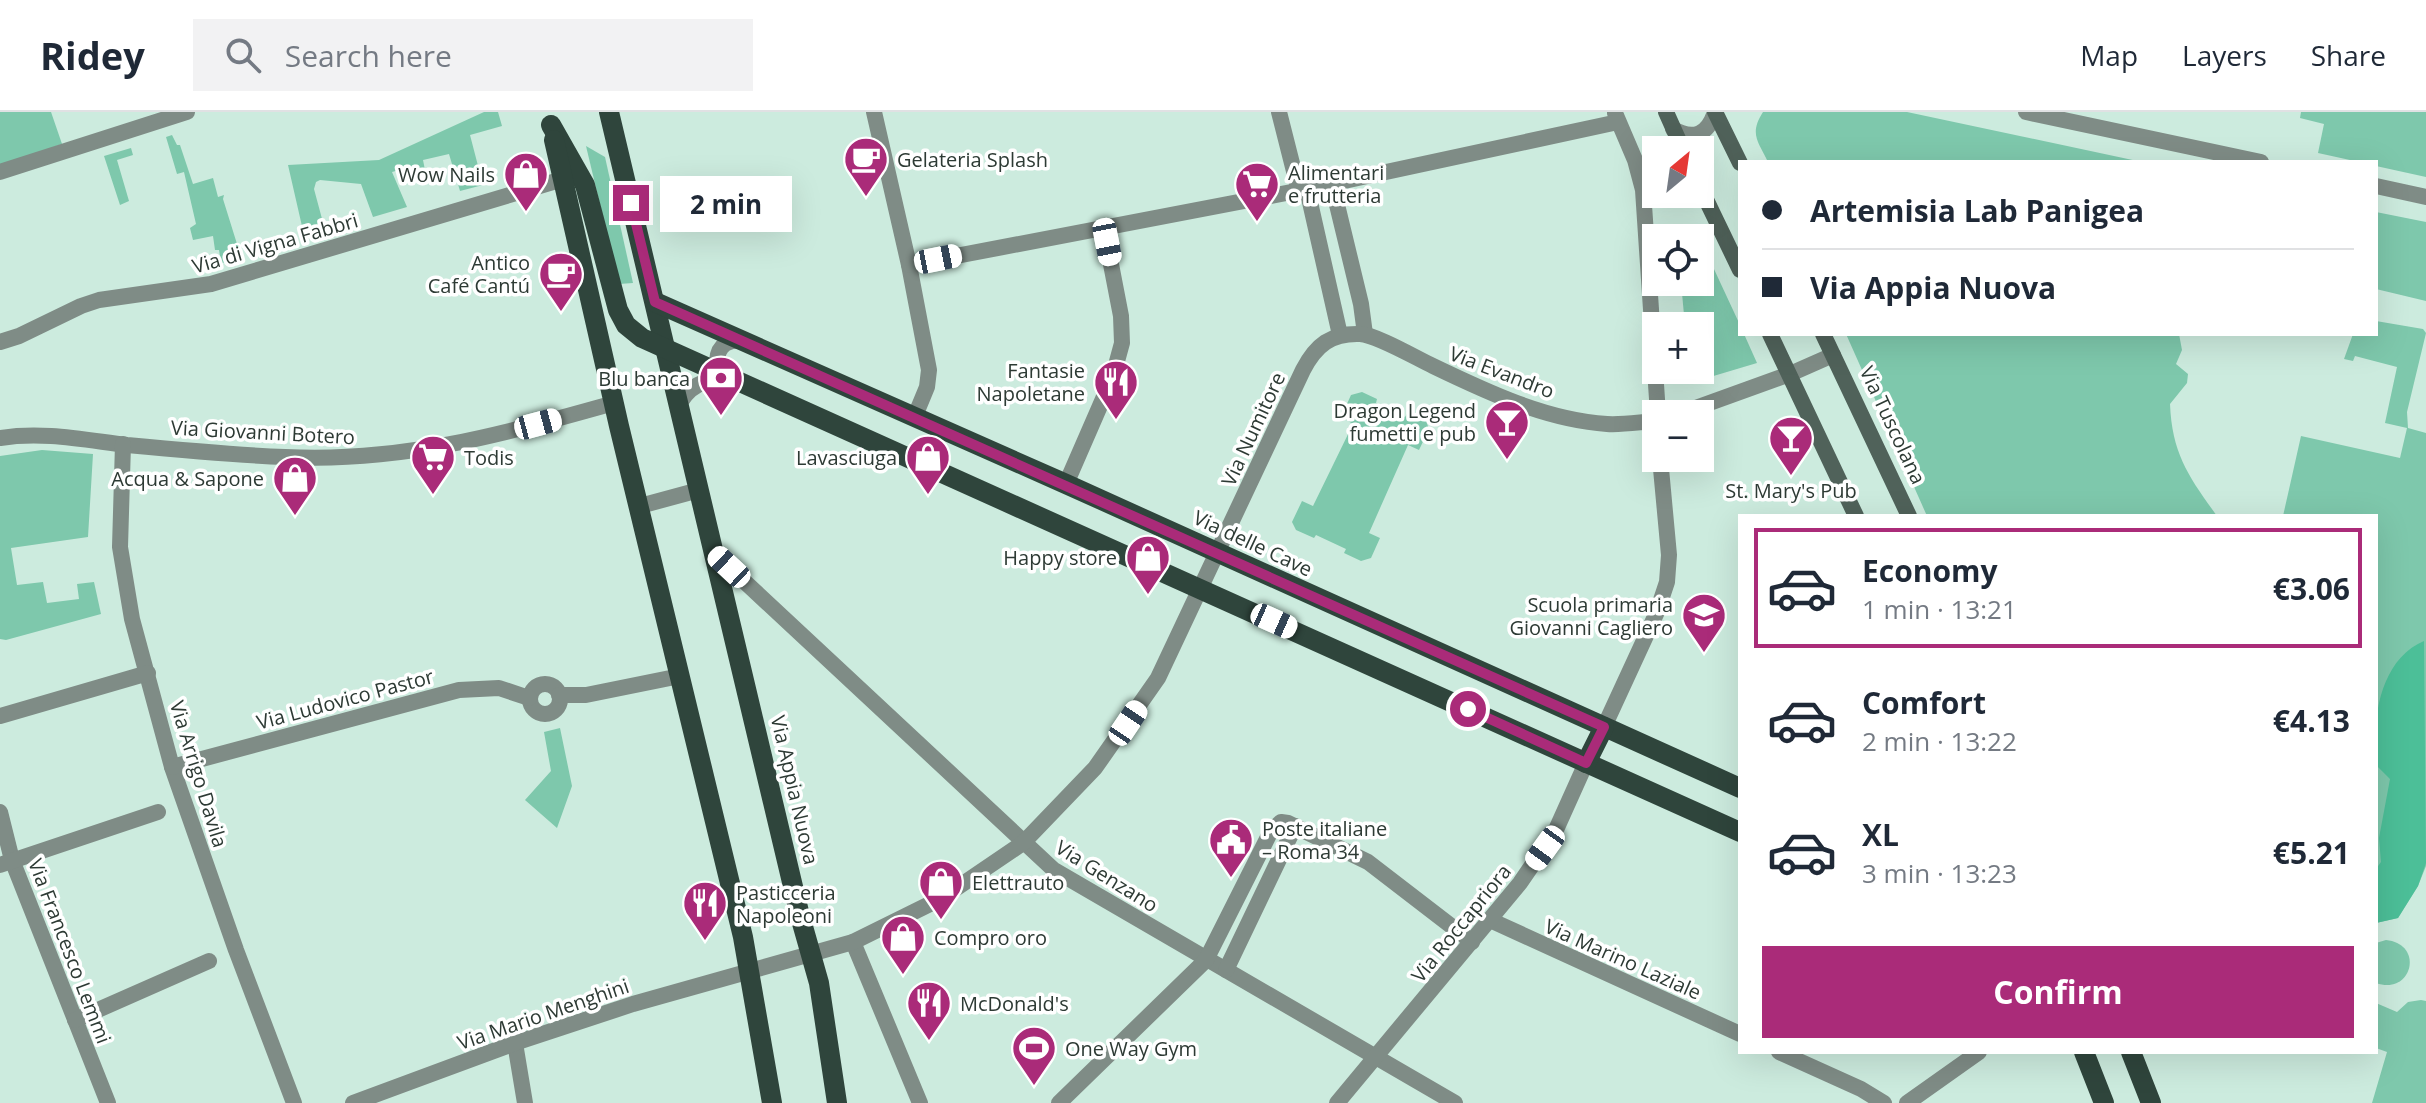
<!DOCTYPE html>
<html lang="en">
<head>
<meta charset="utf-8">
<style>
  body { margin:0; font-family:"Open Sans",sans-serif; background:#f2f2f3; color:#1f2937; height:100vh; display:flex; flex-direction:column; font-size:30px; white-space:nowrap }
  * { box-sizing:border-box; margin:0 }
  p { font-size:26px; color:#747a83 }
  .icon { flex:none; width:44px; height:44px; fill:none; stroke:currentColor; stroke-width:2; stroke-linecap:round; stroke-linejoin:round }
  .map { position:relative; flex:1; overflow:hidden }
  .panel { position:absolute; left:1738px; top:402px; width:640px; height:540px; display:flex; flex-direction:column; background:#fff; border-radius:0px; box-shadow:0 8px 32px #0002 }
  .panel>* { flex:none }
  .banner { position:absolute; left:1738px; top:48px; width:640px; height:176px; border-radius:0px; box-shadow:0 8px 32px #0002; display:grid; align-content:center; height:176px; padding:0 24px; background:#fff }
  .needle { width:52px; rotate:29deg }
  .controls { position:absolute; left:1642px; top:24px; display:grid; gap:16px }
  .controls a { display:grid; place-items:center; width:72px; height:72px; border-radius:0px; background:#fff; box-shadow:0 8px 32px #0002; font-size:40px }
  .end { position:absolute; width:36px; height:36px; margin:-18px; border:10px solid #aa2b79; background:#fff; box-shadow:0 0 0 4px #fff }
  .from { border-radius:50% }
  .bubble { position:absolute; height:56px; border-radius:0px; background:#fff; box-shadow:0 8px 32px #0002; font-size:26px; font-weight:700; line-height:56px; text-align:center }
  .car { position:absolute; width:24px; height:48px; margin:-24px -12px; border-radius:10px; box-shadow:0 0 6px 2px #0007; background:linear-gradient(#fff 24%,#345 0 40%,#fff 0 76%,#345 0 86%,#fff 0) }
  .banner b { display:flex; align-items:center; gap:28px; height:76px; font-size:30px }
  .banner b+b { border-top:2px solid #e0e1e3 }
  .banner i { width:20px; height:20px; background:#1f2937 }
  ul { padding:14px 0 0; list-style:none }
  li { display:flex; align-items:center; gap:24px; height:120px; margin:0 16px 12px; padding:0 8px; border:4px solid transparent; border-radius:0px }
  li div { flex:1 }
  li b { display:block; font-size:30px }
  li em { font-style:normal; font-weight:700 }
  li.active { border-color:#aa2b79 }
  li>.icon { width:72px; height:72px; stroke-width:1.5 }
  .button { display:flex; gap:16px; margin-top:auto; padding:16px 24px }
  .button a { flex:1; height:92px; border-radius:0px; background:#aa2b79; color:#fff; font-size:32px; font-weight:700; line-height:92px; text-align:center }
  header { display:flex; align-items:center; gap:48px; box-sizing:border-box; height:112px; padding:0 40px; background:#fff; border-bottom:2px solid #e0e1e3 }
  header strong { font-size:38px }
  nav { display:flex; gap:44px; margin-inline-start:auto; font-size:28px }
  .search { width:560px; height:72px; background:#f2f2f3; display:flex; align-items:center; gap:20px; box-sizing:border-box; padding:0 28px; border-radius:0px; color:#747a83; font-size:30px }
  .map>svg:first-child { display:block }
</style>
</head>
<body>
<header>
<strong>Ridey</strong>
<div class="search"><svg class="icon" aria-label="search" viewBox="0 0 24 24"><circle cx="10" cy="10" r="6"/><path d="M15 15l6 6"/></svg>Search here</div>
<nav><a>Map</a><a>Layers</a><a>Share</a></nav>
</header>
<div class="map">
<svg width="2426" height="991" viewBox="0 0 2426 991">
  <rect width="100%" height="100%" fill="#ccebde"/>
  <!-- green -->
  <g fill="#7ec8ac">
    <polygon points="0,0 51,0 62,32 0,54"/>
    <polygon points="484,0 498,0 502,14 470,23 483,73 460,79 449,42 423,48 425,58 420,59 418,53 392,60 407,95 373,105 361,72 320,68 316,70 314,77 325,118 304,123 288,53 379,48"/>
    <path d="M1763,0h144l235,50h-374c-10,-21 -19,-28 -5,-50z"/>
    <polygon points="2301,0 2426,0 2426,65 2376,54 2376,50 2359,50 2318,41 2324,12 2300,6"/>
    <polygon points="172,23 177,33 180,33 193,72 213,66 218,85 224,83 223,87 242,148 221,151 219,138 215,138 213,124 193,128 190,116 196,112 184,60 177,62 166,25"/>
    <polygon points="586,34 605,45 633,171 619,172"/>
    <polygon points="131,36 133,43 117,48 129,89 120,93 104,44"/>
    <polygon points="2376,100 2426,110 2426,189 2376,177"/>
    <polygon points="1700,127 1740,213 1740,222 1744,222 1757,251 1690,271 1689,258 1700,258 1700,214 1685,214 1681,170 1700,170"/>
    <polygon points="2376,209 2423,217 2426,221 2407,300 2408,316 2426,321 2426,754 2418,774 2398,806 2376,811 2376,404 2283,404 2301,324 2400,346 2407,316 2385,311 2397,255 2355,244 2353,249 2344,247 2353,222 2376,222"/>
    <path d="M1846,222h333l3,16 -6,14 12,10 -1,9 -17,21c2,50 19,73 47,112h-290z"/>
    <polygon points="1362,280 1377,287 1376,291 1405,305 1408,300 1426,309 1429,317 1419,338 1408,333 1369,421 1380,426 1371,446 1361,449 1344,441 1346,437 1316,423 1314,426 1296,418 1292,410 1302,389 1313,394 1353,312 1341,305 1351,283"/>
    <polygon points="42,338 93,342 88,425 11,436 17,473 43,470 47,491 79,487 77,472 94,470 101,502 6,528 0,527 0,344"/>
    <polygon points="560,616 572,674 557,716 525,688 551,659 544,620"/>
    <path d="M2386,828c39,4 26,56 -10,43v-40z"/>
    <polygon points="2421,888 2426,889 2426,991 2372,991 2387,940 2376,936 2376,891 2397,900 2408,890"/>
  </g>
  <!-- forest -->
  <path fill="#4cbf98" d="M2424,529l2,222 -8,23 -20,32 -22,5v-54l5,-7 -2,-24 11,-59 -13,-13c-6,-44 2,-106 47,-125z"/>
  <g fill="none" stroke-linecap="round" stroke-linejoin="round">
    <!-- street -->
    <g stroke="#7f8c86" stroke-width="16">
      <polyline points="874,0 909,153 929,258 927,275 915,304"/>
      <polyline points="1279,0 1299,79"/>
      <polyline points="2026,0 2261,50"/>
      <polyline points="1615,1 1635,48 1643,78 1658,302"/>
      <path d="M1673,17c21,12 35,5 42,-17"/>
      <polyline points="0,60 187,0"/>
      <polyline points="1332,72 1361,192 1365,222"/>
      <polyline points="2376,74 2426,85"/>
      <polyline points="1307,77 1340,223"/>
      <polyline points="909,153 1307,77 1618,10"/>
      <polyline points="0,230 19,224 81,194 99,188 211,172 563,67"/>
      <path d="M678,295c10,-22 26,-26 48,-31l-9,-15c1,-17 12,-22 28,-20"/>
      <polyline points="1679,302 1790,262 1833,243"/>
      <path d="M0,326c43,-7 85,2 127,7 53,5 106,10 158,12 117,6 218,-23 329,-54"/>
      <polyline points="123,332 120,435 132,507 172,655 236,838 294,991"/>
      <polyline points="1066,372 1113,264 1122,231 1121,204 1104,116"/>
      <polyline points="640,394 699,378"/>
      <polyline points="716,443 1054,758 1455,991"/>
      <circle cx="545" cy="587" r="15"/>
      <polyline points="559,583 586,583 680,564"/>
      <polyline points="0,604 148,561"/>
      <polyline points="1604,615 1657,500 1667,470 1669,443 1660,346"/>
      <polyline points="172,655 459,578 499,576 529,586"/>
      <polyline points="0,700 12,748 108,991"/>
      <polyline points="0,753 158,700"/>
      <polyline points="1490,808 1740,922"/>
      <polyline points="853,830 920,991"/>
      <polyline points="1226,858 1295,714"/>
      <polyline points="75,908 209,849"/>
      <polyline points="515,931 525,991"/>
      <polyline points="1779,940 1861,977 1884,991"/>
      <path d="M353,991l162,-60 118,-39 220,-62 89,-44 81,-55 72,-75 63,-90 145,-308c13,-25 28,-37 57,-36 17,1 56,24 73,32 54,26 113,54 174,58 16,1 33,-2 49,-3"/>
      <polyline points="1059,991 1206,848 1271,719 1281,710 1288,711 1368,750 1472,830"/>
      <polyline points="1337,991 1520,771 1555,720 1586,651"/>
      <polyline points="1907,991 1979,940"/>
    </g>
    <!-- secondary -->
    <g stroke="#50625a" stroke-width="16">
      <polyline points="1666,0 1683,38"/>
      <polyline points="1715,0 1740,51"/>
      <polyline points="1700,75 1740,158"/>
      <polyline points="1770,222 1856,404"/>
      <polyline points="1823,222 1909,404"/>
    </g>
    <!-- primary -->
    <g stroke="#2f453c" stroke-width="20">
      <polyline points="609,0 800,804 819,871 837,991"/>
      <polyline points="551,13 585,73 618,198 626,213 642,226 1740,720"/>
      <polyline points="554,28 619,314 743,825 772,991"/>
      <polyline points="655,190 1066,372 1740,676"/>
      <polyline points="1586,651 1604,615"/>
      <polyline points="2084,940 2104,991"/>
      <polyline points="2131,940 2151,991"/>
    </g>
  </g>
  <g fill="none" stroke-linecap="round" stroke-linejoin="round">
    <!-- route -->
    <polyline stroke="#aa2b79" stroke-width="10" points="631,91 655,190 1604,615 1586,651 1468,597"/>
  </g>
  <!-- icons -->
  <defs>
    <g id="cafe-pin" transform="scale(2.3)"><path d="M0 17L-7.5 6A9.5 9.5 0 1 1 7.5 6Z" fill="#aa2b79" stroke="#fff"/><path d="M-5.5-4.5H6V0H3Q3 3.5 0 3.5H-2.5Q-5.5 3.5-5.5 0ZM3-3.2v2h1.7v-2ZM-6 4.5H4V6H-6Z" fill="#fff"/></g>
    <g id="shop-pin" transform="scale(2.3)"><path d="M0 17L-7.5 6A9.5 9.5 0 1 1 7.5 6Z" fill="#aa2b79" stroke="#fff"/><path d="M-5-2.5h2.3a2.7 3.5 0 0 1 5.4 0H5L5.5 6h-11ZM-1.5-2.5h3a1.5 2.3 0 0 0-3 0Z" fill="#fff"/></g>
    <g id="supermarket-pin" transform="scale(2.3)"><path d="M0 17L-7.5 6A9.5 9.5 0 1 1 7.5 6Z" fill="#aa2b79" stroke="#fff"/><path d="M-6-5.5h2.5l.6 2H6L4.5 2H-2.5L-4.4-4H-6ZM-1.5 3.2a1.3 1.3 0 1 0 .1 0ZM3 3.2a1.3 1.3 0 1 0 .1 0Z" fill="#fff"/></g>
    <g id="bank-pin" transform="scale(2.3)"><path d="M0 17L-7.5 6A9.5 9.5 0 1 1 7.5 6Z" fill="#aa2b79" stroke="#fff"/><path d="M-6-4H6V4H-6ZM0-2.3a2.3 2.3 0 1 0 0 4.6a2.3 2.3 0 1 0 0-4.6Z" fill="#fff"/></g>
    <g id="restaurant-pin" transform="scale(2.3)"><path d="M0 17L-7.5 6A9.5 9.5 0 1 1 7.5 6Z" fill="#aa2b79" stroke="#fff"/><path d="M-5-6h1v4h1v-4h1v4h1v-4h1v5L-1.5 .5V6h-2V.5L-5-1ZM5-6V6H3V1.5H1.5Q1.5-4 5-6Z" fill="#fff"/></g>
    <g id="bar-pin" transform="scale(2.3)"><path d="M0 17L-7.5 6A9.5 9.5 0 1 1 7.5 6Z" fill="#aa2b79" stroke="#fff"/><path d="M-6-5H6L.8 .8V4.5H3.5V6h-7V4.5H-.8V.8Z" fill="#fff"/></g>
    <g id="school-pin" transform="scale(2.3)"><path d="M0 17L-7.5 6A9.5 9.5 0 1 1 7.5 6Z" fill="#aa2b79" stroke="#fff"/><path d="M0-5L7-2L0 1L-7-2ZM-4 1L0 2.5L4 1V4Q0 6-4 4Z" fill="#fff"/></g>
    <g id="civic-pin" transform="scale(2.3)"><path d="M0 17L-7.5 6A9.5 9.5 0 1 1 7.5 6Z" fill="#aa2b79" stroke="#fff"/><path d="M-.6-6.5H3V-4.5H.6V-3L4-1V1h2V6H-6V1h2V-1L-.6-3ZM-1.2 2.5V6h2.4V2.5Z" fill="#fff"/></g>
    <g id="stadium-pin" transform="scale(2.3)"><path d="M0 17L-7.5 6A9.5 9.5 0 1 1 7.5 6Z" fill="#aa2b79" stroke="#fff"/><path d="M0-5a6.5 5 0 1 0 0 10a6.5 5 0 1 0 0-10ZM-3.5-1.8h7v3.6h-7Z" fill="#fff"/></g>
  </defs>
  <g fill-rule="evenodd">
    <use href="#cafe-pin" x="866" y="47"/>
    <use href="#shop-pin" x="526" y="62"/>
    <use href="#supermarket-pin" x="1257" y="72"/>
    <use href="#cafe-pin" x="561" y="162"/>
    <use href="#bank-pin" x="721" y="266"/>
    <use href="#restaurant-pin" x="1116" y="270"/>
    <use href="#bar-pin" x="1507" y="310"/>
    <use href="#bar-pin" x="1791" y="326"/>
    <use href="#supermarket-pin" x="433" y="345"/>
    <use href="#shop-pin" x="928" y="345"/>
    <use href="#shop-pin" x="295" y="366"/>
    <use href="#shop-pin" x="1148" y="445"/>
    <use href="#school-pin" x="1704" y="503"/>
    <use href="#civic-pin" x="1231" y="728"/>
    <use href="#shop-pin" x="941" y="770"/>
    <use href="#restaurant-pin" x="705" y="791"/>
    <use href="#shop-pin" x="903" y="825"/>
    <use href="#restaurant-pin" x="929" y="891"/>
    <use href="#stadium-pin" x="1034" y="936"/>
  </g>
  <g text-anchor="middle" dominant-baseline="central" stroke-width="7" stroke-linejoin="round" paint-order="stroke">
    <!-- poi labels -->
    <g font-size="20" fill="#2d3a34" stroke="#fff" text-anchor="start">
      <text x="897" y="47">Gelateria Splash</text>
      <text x="1288" y="60">Alimentari<tspan x="1288" dy="23">e frutteria</tspan></text>
      <text x="495" y="62" text-anchor="end">Wow Nails</text>
      <text x="530" y="150" text-anchor="end">Antico<tspan x="530" dy="23">Café Cantú</tspan></text>
      <text x="1085" y="258" text-anchor="end">Fantasie<tspan x="1085" dy="23">Napoletane</tspan></text>
      <text x="690" y="266" text-anchor="end">Blu banca</text>
      <text x="1476" y="298" text-anchor="end">Dragon Legend<tspan x="1476" dy="23">fumetti e pub</tspan></text>
      <text x="464" y="345">Todis</text>
      <text x="897" y="345" text-anchor="end">Lavasciuga</text>
      <text x="264" y="366" text-anchor="end">Acqua &amp; Sapone</text>
      <text x="1791" y="378" text-anchor="middle">St. Mary's Pub</text>
      <text x="1117" y="445" text-anchor="end">Happy store</text>
      <text x="1673" y="492" text-anchor="end">Scuola primaria<tspan x="1673" dy="23">Giovanni Cagliero</tspan></text>
      <text x="1262" y="716">Poste italiane<tspan x="1262" dy="23">– Roma 34</tspan></text>
      <text x="972" y="770">Elettrauto</text>
      <text x="736" y="780">Pasticceria<tspan x="736" dy="23">Napoleoni</tspan></text>
      <text x="934" y="825">Compro oro</text>
      <text x="960" y="891">McDonald's</text>
      <text x="1065" y="936">One Way Gym</text>
    </g>
    <!-- street labels -->
    <g font-size="20" fill="#2d3a34" stroke="#fff">
      <text transform="translate(275 131) rotate(-16)">Via di Vigna Fabbri</text>
      <text transform="translate(1502 260) rotate(21)">Via Evandro</text>
      <text transform="translate(1893 313) rotate(65)">Via Tuscolana</text>
      <text transform="translate(1253 317) rotate(-65)">Via Numitore</text>
      <text transform="translate(263 320) rotate(3)">Via Giovanni Botero</text>
      <text transform="translate(1253 431) rotate(25)">Via delle Cave</text>
      <text transform="translate(345 587) rotate(-15)">Via Ludovico Pastor</text>
      <text transform="translate(199 662) rotate(73)">Via Arrigo Davila</text>
      <text transform="translate(795 678) rotate(77)">Via Appia Nuova</text>
      <text transform="translate(1107 764) rotate(32)">Via Genzano</text>
      <text transform="translate(1461 811) rotate(-51)">Via Roccapriora</text>
      <text transform="translate(70 839) rotate(69)">Via Francesco Lemmi</text>
      <text transform="translate(1623 847) rotate(24)">Via Marino Laziale</text>
      <text transform="translate(543 902) rotate(-19)">Via Mario Menghini</text>
    </g>
  </g>
</svg>
<div class="controls">
<a><svg class="needle" viewBox="-14 -14 28 28"><path d="M0-13l5 13h-10z" fill="#e53935"/><path d="M0 13l5-13h-10z" fill="#747a83"/></svg></a>
<a><svg class="icon" aria-label="locate" viewBox="0 0 24 24"><circle cx="12" cy="12" r="6"/><path d="M12 2v4M12 18v4M2 12h4M18 12h4"/></svg></a>
<a>+</a>
<a>−</a>
</div>
<i class="end from" style="left:1468px;top:597px"></i>
<i class="end" style="left:631px;top:91px"></i>
<div class="bubble" style="left:660px;top:64px;width:132px">2 min</div>
<i class="car" style="left:1107px;top:130px;rotate:169deg"></i>
<i class="car" style="left:938px;top:147px;rotate:79deg"></i>
<i class="car" style="left:538px;top:312px;rotate:75deg"></i>
<i class="car" style="left:729px;top:455px;rotate:313deg"></i>
<i class="car" style="left:1274px;top:509px;rotate:114deg"></i>
<i class="car" style="left:1128px;top:611px;rotate:34deg"></i>
<i class="car" style="left:1545px;top:736px;rotate:216deg"></i>
<div class="banner">
<b><i class="from"></i>Artemisia Lab Panigea</b>
<b><i></i>Via Appia Nuova</b>
</div>
<section class="panel">
<ul>
<li class="active"><svg class="icon" aria-label="car" viewBox="0 0 24 24"><path d="M5 17H2v-5l4-1 3-4h7l3 4 3 1v5h-3M9 17h6M6 11h13"/><circle cx="7" cy="17" r="2"/><circle cx="17" cy="17" r="2"/></svg><div><b>Economy</b><p>1 min · 13:21</p></div><em>€3.06</em></li>
<li><svg class="icon" aria-label="car" viewBox="0 0 24 24"><path d="M5 17H2v-5l4-1 3-4h7l3 4 3 1v5h-3M9 17h6M6 11h13"/><circle cx="7" cy="17" r="2"/><circle cx="17" cy="17" r="2"/></svg><div><b>Comfort</b><p>2 min · 13:22</p></div><em>€4.13</em></li>
<li><svg class="icon" aria-label="car" viewBox="0 0 24 24"><path d="M5 17H2v-5l4-1 3-4h7l3 4 3 1v5h-3M9 17h6M6 11h13"/><circle cx="7" cy="17" r="2"/><circle cx="17" cy="17" r="2"/></svg><div><b>XL</b><p>3 min · 13:23</p></div><em>€5.21</em></li>
</ul>
<div class="button"><a>Confirm</a></div>
</section>
</div>
</body>
</html>
